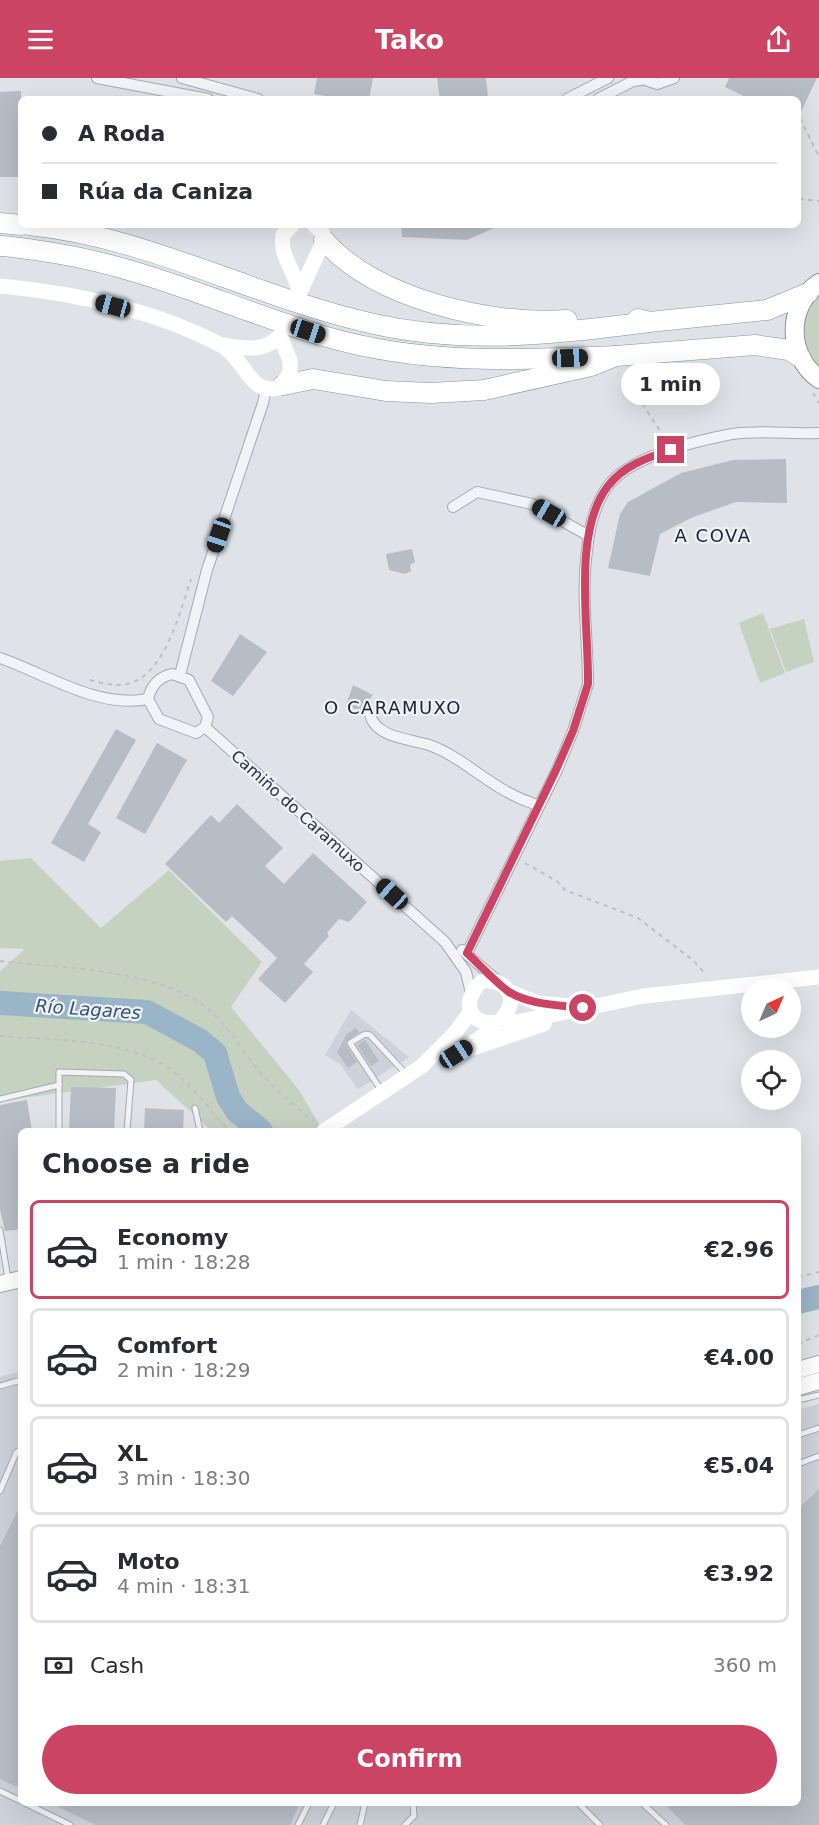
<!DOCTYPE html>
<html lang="en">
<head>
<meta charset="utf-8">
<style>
  body { margin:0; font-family:"DejaVu Sans",sans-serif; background:#f2f2f3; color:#2b2b33; height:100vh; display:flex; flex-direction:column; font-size:22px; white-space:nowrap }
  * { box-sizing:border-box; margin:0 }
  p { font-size:20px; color:#7c7c81 }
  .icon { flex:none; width:33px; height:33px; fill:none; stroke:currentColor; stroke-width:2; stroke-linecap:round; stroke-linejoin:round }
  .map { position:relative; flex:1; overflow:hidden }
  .panel { position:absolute; left:18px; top:1050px; width:783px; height:678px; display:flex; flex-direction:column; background:#fff; border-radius:9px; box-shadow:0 6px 24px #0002 }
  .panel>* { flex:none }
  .guide { position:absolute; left:18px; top:18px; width:783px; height:132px; border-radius:9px; box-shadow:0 6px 24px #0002; display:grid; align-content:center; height:132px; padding:0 24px; background:#fff }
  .needle { width:39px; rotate:44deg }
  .tools { position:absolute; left:741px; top:900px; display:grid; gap:12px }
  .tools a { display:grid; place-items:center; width:60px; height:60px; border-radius:50%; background:#fff; box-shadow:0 6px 24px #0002; font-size:30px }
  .end { position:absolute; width:27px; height:27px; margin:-14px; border:8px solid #cc4463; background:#fff; box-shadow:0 0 0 3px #fff }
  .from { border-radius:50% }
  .bubble { position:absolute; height:42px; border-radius:21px; background:#fff; box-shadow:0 6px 24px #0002; font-size:20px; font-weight:800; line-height:42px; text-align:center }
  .car { position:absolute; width:18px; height:36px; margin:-18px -9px; border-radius:8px; box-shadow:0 0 4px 2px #0007; background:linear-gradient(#222 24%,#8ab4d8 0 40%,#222 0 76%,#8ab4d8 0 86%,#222 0) }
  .guide b { display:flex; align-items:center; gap:21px; height:57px; font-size:22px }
  .guide b+b { border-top:2px solid #e1e1e2 }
  .guide i { width:15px; height:15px; background:#2b2b33 }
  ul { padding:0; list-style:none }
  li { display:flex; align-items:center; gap:18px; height:99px; margin:0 12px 9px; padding:0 12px; border:3px solid #e1e1e2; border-radius:9px }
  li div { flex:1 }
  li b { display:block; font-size:22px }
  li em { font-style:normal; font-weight:800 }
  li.selected { border-color:#cc4463 }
  li>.icon { width:54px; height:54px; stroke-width:1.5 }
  h2 { padding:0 24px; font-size:27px; line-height:72px }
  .pay { display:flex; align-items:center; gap:15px; height:66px; padding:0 24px; font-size:22px }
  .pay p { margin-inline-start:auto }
  .primary-button { display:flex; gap:12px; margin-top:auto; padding:12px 24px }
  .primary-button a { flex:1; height:69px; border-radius:36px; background:#cc4463; color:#fff; font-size:24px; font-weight:800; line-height:69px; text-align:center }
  header { display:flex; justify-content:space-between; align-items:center; height:78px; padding:0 24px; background:#cc4463; color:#fff; font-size:27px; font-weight:800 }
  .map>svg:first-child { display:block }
</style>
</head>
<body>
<header><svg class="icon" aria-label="menu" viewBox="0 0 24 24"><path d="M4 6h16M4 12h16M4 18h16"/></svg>Tako<svg class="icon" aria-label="share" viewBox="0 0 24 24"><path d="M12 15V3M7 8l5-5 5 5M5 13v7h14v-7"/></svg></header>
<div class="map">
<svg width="819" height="1747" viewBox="0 0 819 1747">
  <rect width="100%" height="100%" fill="#dfe3e8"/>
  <!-- built -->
  <g fill="#cdd2da">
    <polygon points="351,932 409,979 358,1011 340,986 325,977"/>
    <polygon points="21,1293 21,1725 798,1725 798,1332 819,1326 819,1747 0,1747 0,1299"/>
  </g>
  <!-- green -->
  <g fill="#c6d2c0">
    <path d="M819,217v71c-19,-21 -20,-51 0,-71z"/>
    <polygon points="763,535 785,595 760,605 739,545"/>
    <polygon points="804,541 814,584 786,594 770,551"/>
    <polygon points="31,780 101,850 169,792 262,884 231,929 299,1012 323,1053 212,1053 156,1002 0,1023 0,893 25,871 0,870 0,783"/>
  </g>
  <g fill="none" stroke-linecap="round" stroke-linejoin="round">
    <!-- river -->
    <g stroke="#9ab4c8" stroke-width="24">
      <polyline points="0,925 147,934 199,962 215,975 228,1019 237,1033 261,1053"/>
      <polyline points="798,1224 819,1219"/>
    </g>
  </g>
  <!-- building -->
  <g fill="#b6bdc5">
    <polygon points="317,0 373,0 369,21 344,21 314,16"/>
    <polygon points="437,0 486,0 488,19 440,21"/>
    <polygon points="729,0 817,0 798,40 798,21 750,21 725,9"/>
    <polygon points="21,13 21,99 0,99 0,14"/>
    <polygon points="401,147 501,147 467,162 402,159"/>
    <polygon points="786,381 787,425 736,424 693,439 660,456 650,498 608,490 620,436 628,424 681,395 733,382"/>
    <polygon points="412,471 415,484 410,487 411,493 405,496 389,492 386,476"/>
    <polygon points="240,556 267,574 233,618 211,603"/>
    <polygon points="353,607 373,617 360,633 346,627"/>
    <polygon points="116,651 136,662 88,746 101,754 84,784 51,765"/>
    <polygon points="157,665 187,682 145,756 116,740"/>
    <polygon points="237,726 283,770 265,788 284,806 313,775 367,824 349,844 339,841 327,855 329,858 304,886 313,894 285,925 258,901 277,880 232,838 226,844 165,786 211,737 219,745"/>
    <polygon points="356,950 359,954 345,965 357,984 348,990 337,974 347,956"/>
    <polygon points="365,962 379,983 371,988 357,967"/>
    <polygon points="71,1009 116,1010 114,1053 69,1053"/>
    <polygon points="27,1022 32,1053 21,1053 21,1151 5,1153 0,1132 0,1027"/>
    <polygon points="145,1030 184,1032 183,1053 144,1053"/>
    <polygon points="819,1411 819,1747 686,1747 663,1725 798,1725 798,1431"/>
    <polygon points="21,1426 21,1708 15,1708 0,1701 0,1468"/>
    <polygon points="50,1725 300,1725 290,1747 95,1747"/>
  </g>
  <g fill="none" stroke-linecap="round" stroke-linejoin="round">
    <!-- service casing -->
    <g stroke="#a4aab2" stroke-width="7">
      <g id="service">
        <polyline points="381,1012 350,965 365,956 370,957 406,996"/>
        <polyline points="0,1021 59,1007"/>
        <polyline points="195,1030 200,1053"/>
        <polyline points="59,1053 59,994 124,996 131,1002 127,1053"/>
        <polyline points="0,1152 8,1201"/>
        <polyline points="0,1308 21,1302"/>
        <polyline points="798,1322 819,1317"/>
        <polyline points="798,1357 819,1350"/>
        <polyline points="798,1386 819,1378"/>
        <polyline points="0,1413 16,1375 21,1371"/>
        <polyline points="0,1713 21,1723"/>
        <polyline points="25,1725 70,1747"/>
        <polyline points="578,1725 600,1747"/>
        <polyline points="642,1725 666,1747"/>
        <polyline points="298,1747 309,1725"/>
        <polyline points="323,1747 334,1725"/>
        <polyline points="360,1747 365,1725"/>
        <polyline points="405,1747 414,1738 413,1725"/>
      </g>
    </g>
    <!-- minor casing -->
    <g stroke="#a4aab2" stroke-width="12">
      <g id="minor">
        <polyline points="97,0 208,21"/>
        <polyline points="182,0 258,21"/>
        <polyline points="640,0 657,6 674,0"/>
        <polyline points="567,21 608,0"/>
        <polyline points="598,21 633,3 641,2"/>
        <polyline points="453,429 477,414 532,426 589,458"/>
        <path d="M0,580c46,16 98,51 148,41"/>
        <path d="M172,596l17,6 19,37 -3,10 -9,6 -37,-14 -11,-20c3,-13 11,-22 24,-25z"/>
        <polyline points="180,597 207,492 263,325 266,311"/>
        <path d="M370,636c5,24 41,25 59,31 31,11 55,36 84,50 9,5 18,7 26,11"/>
        <polyline points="205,649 445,864 466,894 471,915"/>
        <polyline points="462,872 500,905"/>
        <path d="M467,875l90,-183 16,-39 15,-47c0,-44 -7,-90 -1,-133 2,-22 7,-46 21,-65 22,-30 88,-45 124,-52 28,-4 59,0 87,-1"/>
      </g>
    </g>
    <!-- primary casing -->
    <g stroke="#9ea8b3" stroke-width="18">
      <g id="primary">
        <polyline points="0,1206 21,1201"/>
        <polyline points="798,1292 819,1286"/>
        <polyline points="798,1309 819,1303"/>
      </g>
    </g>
    <!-- trunk casing -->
    <g stroke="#86929e" stroke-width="20">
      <path id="trunk" d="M819,205c-33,23 -32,73 0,96"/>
    </g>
    <!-- motorway casing -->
    <g stroke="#86929e" stroke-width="21">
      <g id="motorway">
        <polyline points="0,145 21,147"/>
        <path d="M29,147c121,12 227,73 345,99 94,21 181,10 275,-2"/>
        <path d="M324,162c50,59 169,86 243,80"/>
        <path d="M0,168c18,1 36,4 54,7 95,15 181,57 273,84 97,28 189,23 289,19"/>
        <polyline points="638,241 649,244 767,232 808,215"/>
        <polyline points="283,307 313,301 386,313 431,315 484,312 591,288 616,278 755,267 789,272 800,279"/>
      </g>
    </g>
    <!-- path -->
    <g stroke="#bdc1c6" stroke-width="2" stroke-dasharray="4.5 4.5" stroke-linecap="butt">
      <polyline points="800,40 819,79"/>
      <polyline points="799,121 819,123"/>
      <polyline points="626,294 630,307 666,362"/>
      <polyline points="813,315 819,325"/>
      <path d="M90,602c12,3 25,7 37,4 38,-8 53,-73 64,-105"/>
      <polyline points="525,785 558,804 565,812 638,840 694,883 706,897"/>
      <path d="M0,883c60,7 150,8 200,42 23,15 37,41 54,62 18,22 38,39 60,56"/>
      <path d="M0,958c56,5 136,1 180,41 18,16 33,36 49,54"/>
      <polyline points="798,1199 819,1194"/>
      <polyline points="798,1266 819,1257"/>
    </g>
    <!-- service -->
    <use href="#service" stroke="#f1f3f6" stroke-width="5"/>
    <!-- minor -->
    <use href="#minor" stroke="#f1f3f6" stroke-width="10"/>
    <!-- secondary -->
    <g stroke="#fff" stroke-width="15">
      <path d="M292,147l-9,10c-4,23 14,36 16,59"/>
      <path d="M0,208c75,7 154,24 221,59 23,12 28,50 57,43l12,-14v-13l-10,-26"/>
      <polyline points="299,216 324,162 323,156 314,147"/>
      <path d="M223,267c20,3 43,8 57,-10"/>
      <polyline points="508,913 537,925 568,928"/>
      <polyline points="473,970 544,946"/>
      <path d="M456,976c16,-11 67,-40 52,-63 -6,-9 -15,-11 -25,-10 -15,10 -21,35 1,41 8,2 21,-2 33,0l127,-26 175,-19"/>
      <polyline points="324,1053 422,988 454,956 471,933"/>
    </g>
    <!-- primary -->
    <use href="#primary" stroke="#fff" stroke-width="16"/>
    <!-- trunk -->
    <use href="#trunk" stroke="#fff" stroke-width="18"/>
    <!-- motorway -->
    <use href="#motorway" stroke="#fff" stroke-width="20"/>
  </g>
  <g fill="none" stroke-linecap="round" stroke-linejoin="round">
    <!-- route -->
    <path stroke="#cc4463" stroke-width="8" d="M583,930c-24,-3 -53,-3 -74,-16 -15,-11 -29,-27 -42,-39l89,-183 17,-39 15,-47c1,-57 -16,-152 20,-198 15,-20 40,-29 63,-36"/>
  </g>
  <g text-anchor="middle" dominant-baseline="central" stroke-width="4.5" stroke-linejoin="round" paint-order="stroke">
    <!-- street labels -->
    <g font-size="16" fill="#28323f" stroke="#eef2f6">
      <text transform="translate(298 733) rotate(42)">Camiño do Caramuxo</text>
    </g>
    <!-- neighbourhood labels -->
    <g font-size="18" letter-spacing="1.5" fill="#1a232f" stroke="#eef2f6">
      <text x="713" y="457">A COVA</text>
      <text x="393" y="629">O CARAMUXO</text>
    </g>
    <!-- water labels -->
    <g font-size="18" font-style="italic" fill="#335472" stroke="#eef2f6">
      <text transform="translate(88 931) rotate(4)">Río Lagares</text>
    </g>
  </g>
</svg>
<div class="tools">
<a><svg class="needle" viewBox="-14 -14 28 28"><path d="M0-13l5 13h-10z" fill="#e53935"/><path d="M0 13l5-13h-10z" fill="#7c7c81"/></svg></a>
<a><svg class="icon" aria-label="locate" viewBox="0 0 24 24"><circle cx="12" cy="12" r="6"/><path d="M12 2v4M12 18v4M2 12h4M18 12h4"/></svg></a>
</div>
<i class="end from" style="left:583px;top:930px"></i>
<i class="end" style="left:671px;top:372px"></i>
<div class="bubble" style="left:621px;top:285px;width:99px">1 min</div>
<i class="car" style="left:113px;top:228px;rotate:285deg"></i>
<i class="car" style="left:308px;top:253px;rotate:108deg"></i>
<i class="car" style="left:570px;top:280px;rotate:88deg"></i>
<i class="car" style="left:549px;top:435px;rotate:300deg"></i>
<i class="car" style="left:219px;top:457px;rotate:199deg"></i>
<i class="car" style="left:392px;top:816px;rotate:312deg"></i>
<i class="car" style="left:456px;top:976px;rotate:57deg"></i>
<div class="guide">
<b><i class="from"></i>A Roda</b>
<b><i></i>Rúa da Caniza</b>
</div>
<section class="panel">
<h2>Choose a ride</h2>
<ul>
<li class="selected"><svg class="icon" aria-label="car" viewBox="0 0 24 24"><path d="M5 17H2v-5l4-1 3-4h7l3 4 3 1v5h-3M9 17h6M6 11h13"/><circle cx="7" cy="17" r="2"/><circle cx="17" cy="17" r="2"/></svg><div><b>Economy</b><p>1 min · 18:28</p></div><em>€2.96</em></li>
<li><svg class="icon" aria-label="car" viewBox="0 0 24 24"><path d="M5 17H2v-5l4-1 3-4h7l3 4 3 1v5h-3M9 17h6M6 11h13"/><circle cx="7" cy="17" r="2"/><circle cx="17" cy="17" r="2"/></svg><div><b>Comfort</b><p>2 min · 18:29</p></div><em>€4.00</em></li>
<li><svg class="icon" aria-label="car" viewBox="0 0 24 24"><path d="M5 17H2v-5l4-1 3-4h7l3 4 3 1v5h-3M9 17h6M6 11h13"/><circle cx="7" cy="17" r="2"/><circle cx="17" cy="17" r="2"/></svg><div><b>XL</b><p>3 min · 18:30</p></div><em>€5.04</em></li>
<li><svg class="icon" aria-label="car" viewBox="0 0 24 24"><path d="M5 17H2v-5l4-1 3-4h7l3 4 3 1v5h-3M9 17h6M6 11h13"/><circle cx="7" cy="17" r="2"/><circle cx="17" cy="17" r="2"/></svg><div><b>Moto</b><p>4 min · 18:31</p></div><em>€3.92</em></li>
</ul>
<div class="pay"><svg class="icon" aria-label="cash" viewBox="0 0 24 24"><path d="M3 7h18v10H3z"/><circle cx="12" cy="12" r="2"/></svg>Cash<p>360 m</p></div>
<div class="primary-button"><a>Confirm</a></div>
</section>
</div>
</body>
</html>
